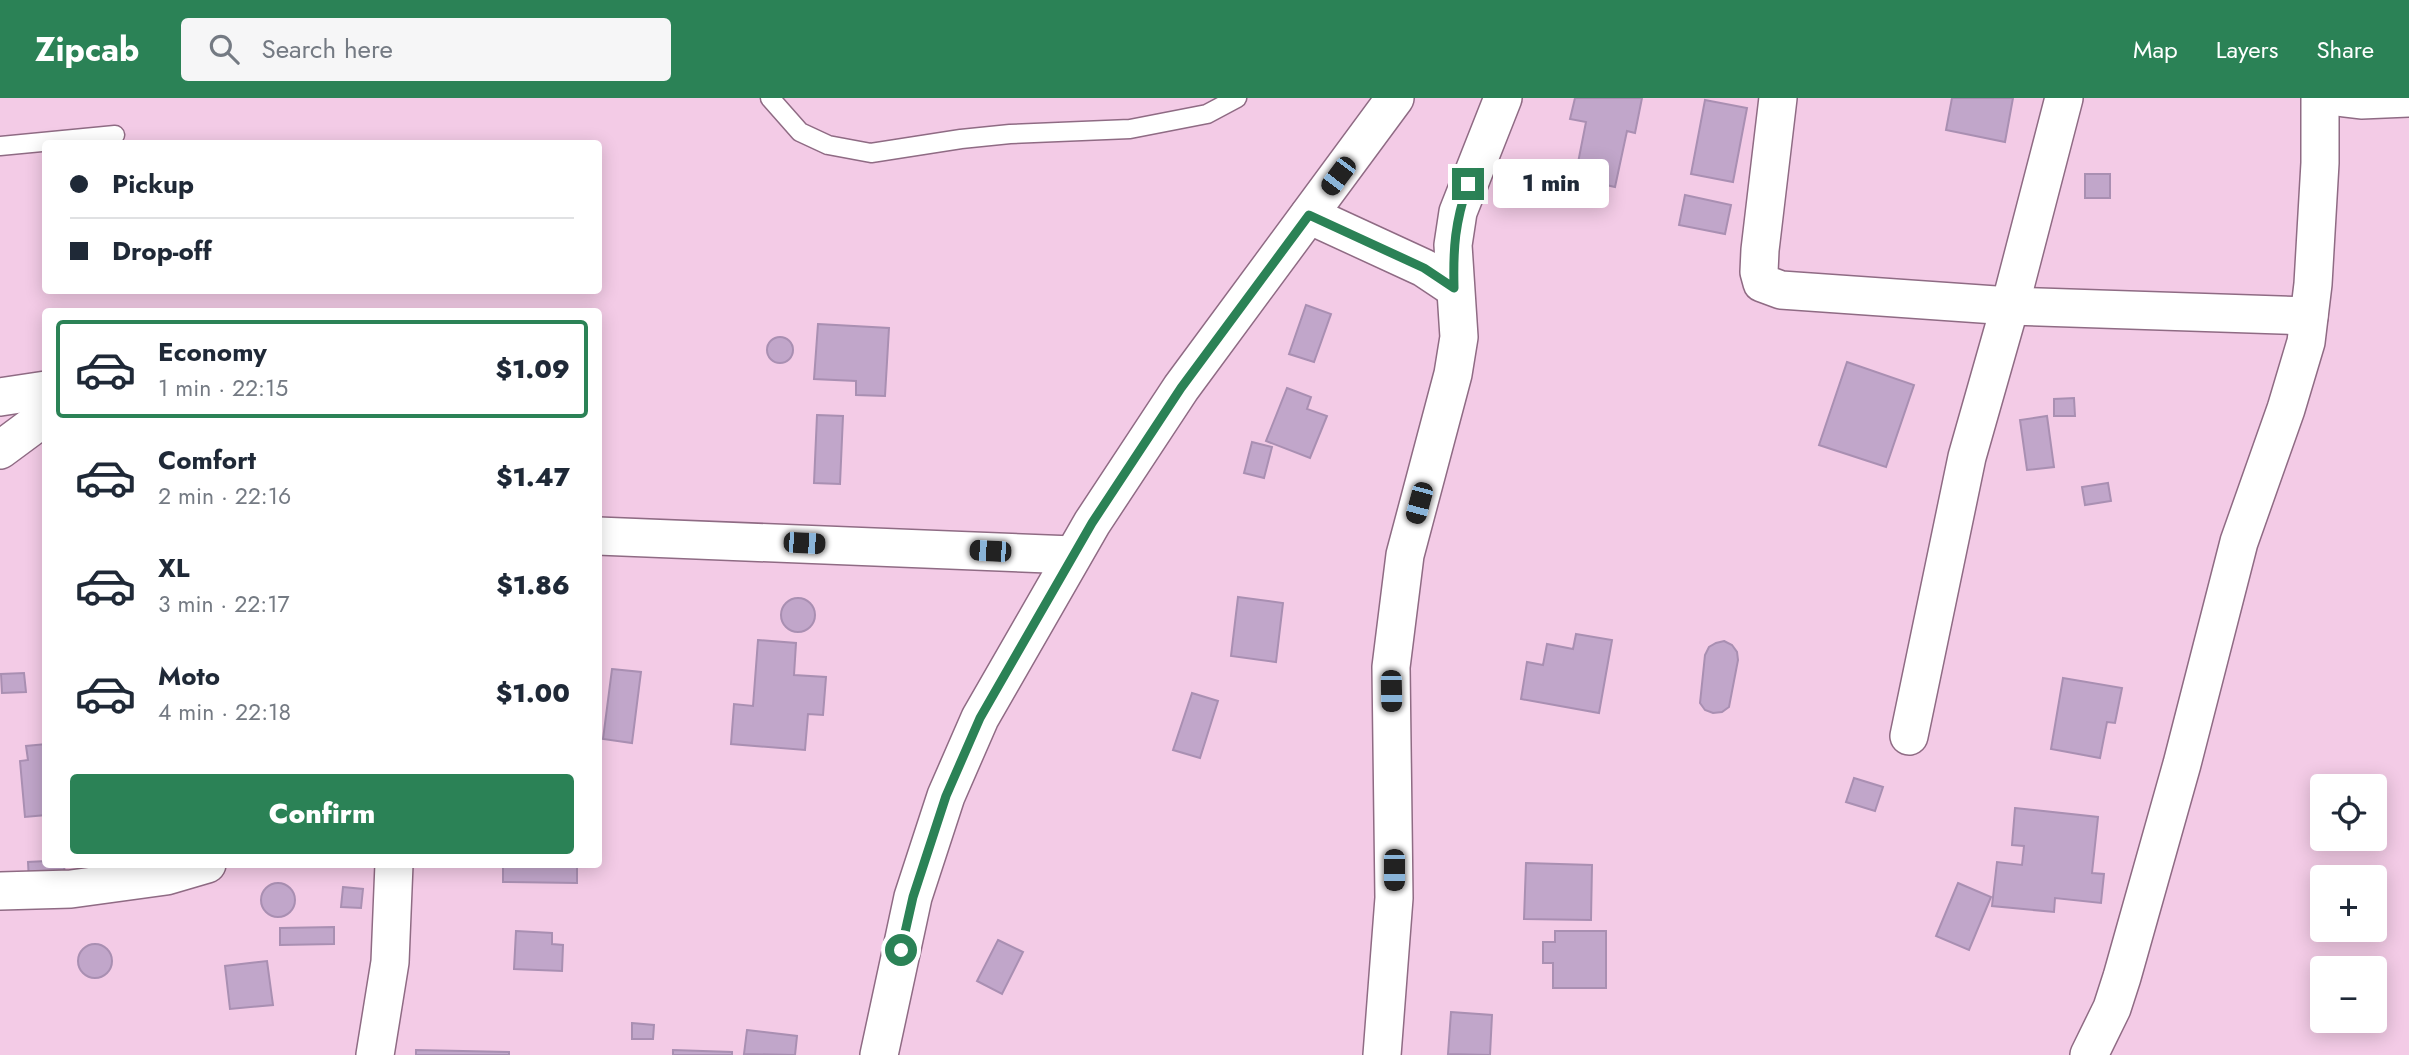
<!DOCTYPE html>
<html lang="en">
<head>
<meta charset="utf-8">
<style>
  body { margin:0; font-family:Jost,sans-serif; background:#f6f6f7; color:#1f2937; height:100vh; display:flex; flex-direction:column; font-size:26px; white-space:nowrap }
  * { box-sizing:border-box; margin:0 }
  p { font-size:23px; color:#747a83 }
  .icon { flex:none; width:38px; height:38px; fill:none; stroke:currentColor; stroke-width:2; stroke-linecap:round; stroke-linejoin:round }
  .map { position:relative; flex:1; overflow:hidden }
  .drawer { position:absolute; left:42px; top:210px; width:560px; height:560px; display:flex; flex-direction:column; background:#fff; border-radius:7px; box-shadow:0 4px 18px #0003 }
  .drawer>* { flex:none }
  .hud { position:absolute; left:42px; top:42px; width:560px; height:154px; border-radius:7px; box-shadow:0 4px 18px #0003; display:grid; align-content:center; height:154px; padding:0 28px; background:#fff }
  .buttons { position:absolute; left:2310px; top:676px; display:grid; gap:14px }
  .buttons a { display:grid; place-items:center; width:77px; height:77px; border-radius:7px; background:#fff; box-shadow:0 4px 18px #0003; font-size:35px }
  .end { position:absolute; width:32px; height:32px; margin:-16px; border:9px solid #2b8256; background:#fff; box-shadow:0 0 0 4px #fff }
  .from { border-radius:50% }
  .bubble { position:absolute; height:49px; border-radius:7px; background:#fff; box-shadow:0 4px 18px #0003; font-size:23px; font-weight:800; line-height:49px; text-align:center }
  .car { position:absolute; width:21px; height:42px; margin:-21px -10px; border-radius:9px; box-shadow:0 0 5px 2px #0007; background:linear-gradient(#222 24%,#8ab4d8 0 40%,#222 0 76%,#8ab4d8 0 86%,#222 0) }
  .hud b { display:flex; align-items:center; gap:24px; height:66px; font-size:26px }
  .hud b+b { border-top:2px solid #e0e1e3 }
  .hud i { width:18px; height:18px; background:#1f2937 }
  ul { padding:12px 0 0; list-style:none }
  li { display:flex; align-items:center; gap:21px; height:98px; margin:0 14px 10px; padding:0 14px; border:4px solid transparent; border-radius:7px }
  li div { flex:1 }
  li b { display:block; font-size:26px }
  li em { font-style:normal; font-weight:800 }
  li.on { border-color:#2b8256 }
  li>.icon { width:63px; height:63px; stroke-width:1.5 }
  .primary-button { display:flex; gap:14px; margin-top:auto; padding:14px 28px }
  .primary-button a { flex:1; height:80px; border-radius:7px; background:#2b8256; color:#fff; font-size:28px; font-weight:800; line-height:80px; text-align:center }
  header { display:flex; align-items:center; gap:42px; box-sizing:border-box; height:98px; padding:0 35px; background:#2b8256; color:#fff }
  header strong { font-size:33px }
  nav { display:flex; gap:38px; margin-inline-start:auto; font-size:24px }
  .search { width:490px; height:63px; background:#f6f6f7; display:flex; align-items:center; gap:18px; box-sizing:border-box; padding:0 24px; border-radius:7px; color:#747a83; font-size:26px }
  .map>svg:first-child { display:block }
</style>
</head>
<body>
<header>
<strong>Zipcab</strong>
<div class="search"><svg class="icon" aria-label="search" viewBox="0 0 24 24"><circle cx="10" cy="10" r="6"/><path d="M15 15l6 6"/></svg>Search here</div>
<nav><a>Map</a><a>Layers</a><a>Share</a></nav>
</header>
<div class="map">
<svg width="2409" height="957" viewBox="0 0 2409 957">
  <rect width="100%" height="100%" fill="#f3cbe6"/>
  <!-- building -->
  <g fill="#c1a6ca" stroke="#a98fb2" stroke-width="2">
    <polygon points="1575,0 1642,0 1635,35 1627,33 1615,89 1575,80 1586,24 1570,21"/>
    <polygon points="1952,0 2013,0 2005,44 1946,32"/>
    <polygon points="1705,2 1747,10 1733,84 1691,76"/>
    <rect x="2085" y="76" width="25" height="24"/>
    <polygon points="1685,97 1731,107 1725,136 1679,127"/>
    <polygon points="1306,207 1331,216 1314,264 1289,256"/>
    <polygon points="818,226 889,230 885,298 856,297 856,283 814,281"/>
    <circle cx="780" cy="252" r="13"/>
    <polygon points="1847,264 1914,287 1886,369 1819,347"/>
    <polygon points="1287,290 1311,299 1307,311 1327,318 1310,360 1266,343"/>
    <polygon points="2074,300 2075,318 2054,318 2054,301"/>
    <polygon points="817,317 843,318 840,386 814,385"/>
    <polygon points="2047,318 2054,369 2027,372 2020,322"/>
    <polygon points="1252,344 1272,349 1264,380 1244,375"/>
    <polygon points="2108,385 2111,403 2085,407 2082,389"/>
    <polygon points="1238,499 1283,505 1276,564 1231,558"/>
    <circle cx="798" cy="517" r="17"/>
    <polygon points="1576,536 1612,542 1599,615 1521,601 1527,564 1543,567 1547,546 1573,551"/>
    <polygon points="758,542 796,545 794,577 826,579 823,617 808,616 805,652 731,646 734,606 753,608"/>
    <polygon points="1724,543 1732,547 1737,554 1738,562 1729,609 1722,614 1713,615 1705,612 1700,605 1705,557 1709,549 1716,545"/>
    <polygon points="612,571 641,574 632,645 603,641"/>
    <polygon points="24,575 26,594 2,595 1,576"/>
    <polygon points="2063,580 2122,590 2115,625 2107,624 2100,660 2051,651"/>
    <polygon points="1192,595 1218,603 1200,660 1173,652"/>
    <polygon points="46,646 46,717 25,719 20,663 28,662 26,648"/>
    <polygon points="1854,680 1883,689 1875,713 1846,704"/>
    <polygon points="2015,710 2098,719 2092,775 2104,776 2101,805 2055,800 2054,814 1992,808 1997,764 2022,767 2024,748 2012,747"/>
    <polygon points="46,763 46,766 64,766 65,781 29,783 28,764"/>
    <polygon points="1526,765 1592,767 1591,822 1524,821"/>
    <polygon points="503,766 577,766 577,785 503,784"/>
    <polygon points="1958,785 1991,799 1969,852 1936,838"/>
    <circle cx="278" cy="802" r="17"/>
    <polygon points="343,789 363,791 361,810 341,809"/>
    <polygon points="334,829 334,846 280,847 280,830"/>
    <polygon points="516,833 552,835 552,846 563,847 562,873 514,871"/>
    <polygon points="1555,833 1606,833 1606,890 1553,890 1553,865 1543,865 1543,844 1555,844"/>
    <polygon points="998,842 1023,854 1002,896 977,883"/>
    <circle cx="95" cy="863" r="17"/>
    <polygon points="267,863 273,907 230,911 225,868"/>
    <polygon points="1451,914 1492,917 1490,957 1448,956"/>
    <polygon points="632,925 654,927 653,941 632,941"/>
    <polygon points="747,932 797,938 795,957 744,956"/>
    <polygon points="416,952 509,954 509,957 416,957"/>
    <polygon points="673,952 732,954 732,957 673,957"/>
  </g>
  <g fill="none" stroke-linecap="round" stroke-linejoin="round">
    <!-- service casing -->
    <g stroke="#8f6b84" stroke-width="21">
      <g id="service">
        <polyline points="770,0 800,34 828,47 871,55 961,41 1010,36 1130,31 1207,16 1237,0"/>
        <polyline points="0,48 115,37"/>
      </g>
    </g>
    <!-- minor casing -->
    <g stroke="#8f6b84" stroke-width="40">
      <g id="minor">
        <polyline points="1778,0 1760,152 1759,174 1762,185 1781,192 2010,208 2309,218"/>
        <polyline points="2344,0 2361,2 2409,0"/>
        <polyline points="1309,117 1424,170 1454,190"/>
        <polyline points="0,299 46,292"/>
        <polyline points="0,352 46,318"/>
        <polyline points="598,438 1073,457"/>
        <polyline points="1909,638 1967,359 2010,208 2064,0"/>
        <polyline points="0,793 71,791 166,778 207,766"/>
        <polyline points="375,957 390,864 394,766"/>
        <polyline points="879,957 913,799 946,698 980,620 1092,425 1181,290 1395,0"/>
        <polyline points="1382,957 1394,800 1391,569 1405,457 1453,276 1459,239 1453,147 1458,114 1503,0"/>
        <polyline points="2089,957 2112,910 2122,879 2182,666 2239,444 2286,311 2306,244 2313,186 2320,65 2320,0"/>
      </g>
    </g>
    <!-- service -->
    <use href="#service" stroke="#fff" stroke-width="18"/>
    <!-- minor -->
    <use href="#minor" stroke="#fff" stroke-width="37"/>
  </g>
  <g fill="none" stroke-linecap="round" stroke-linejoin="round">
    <!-- route -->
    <path stroke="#2b8256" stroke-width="9" d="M901,852l12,-53 33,-101 34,-78 112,-195 89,-135 128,-173 115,53 30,20c-1,-41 1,-65 14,-104"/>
  </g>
</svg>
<div class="buttons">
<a><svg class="icon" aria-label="locate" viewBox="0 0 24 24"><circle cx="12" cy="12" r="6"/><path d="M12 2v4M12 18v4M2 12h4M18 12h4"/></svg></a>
<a>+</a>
<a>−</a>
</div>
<i class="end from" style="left:901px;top:852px"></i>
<i class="end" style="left:1468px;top:86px"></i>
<div class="bubble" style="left:1493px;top:61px;width:116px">1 min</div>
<i class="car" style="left:1338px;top:78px;rotate:217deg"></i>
<i class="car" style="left:1419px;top:405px;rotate:195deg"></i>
<i class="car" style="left:804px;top:445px;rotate:93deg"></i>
<i class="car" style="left:990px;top:453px;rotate:273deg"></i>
<i class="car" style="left:1391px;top:593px;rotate:179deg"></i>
<i class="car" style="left:1394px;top:772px;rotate:180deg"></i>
<div class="hud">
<b><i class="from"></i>Pickup</b>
<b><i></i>Drop-off</b>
</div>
<section class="drawer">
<ul>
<li class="on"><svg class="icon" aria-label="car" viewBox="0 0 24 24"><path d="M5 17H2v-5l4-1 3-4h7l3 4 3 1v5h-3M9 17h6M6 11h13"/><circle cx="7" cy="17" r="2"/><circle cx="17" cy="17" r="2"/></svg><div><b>Economy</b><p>1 min · 22:15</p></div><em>$1.09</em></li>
<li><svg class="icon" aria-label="car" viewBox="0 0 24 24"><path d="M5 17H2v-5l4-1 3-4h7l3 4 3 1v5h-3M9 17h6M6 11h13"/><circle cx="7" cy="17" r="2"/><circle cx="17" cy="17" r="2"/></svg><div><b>Comfort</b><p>2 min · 22:16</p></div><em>$1.47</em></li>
<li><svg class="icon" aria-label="car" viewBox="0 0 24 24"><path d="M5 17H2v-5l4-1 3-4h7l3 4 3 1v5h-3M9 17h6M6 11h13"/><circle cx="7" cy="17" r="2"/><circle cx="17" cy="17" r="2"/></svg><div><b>XL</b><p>3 min · 22:17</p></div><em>$1.86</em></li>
<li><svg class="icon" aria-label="car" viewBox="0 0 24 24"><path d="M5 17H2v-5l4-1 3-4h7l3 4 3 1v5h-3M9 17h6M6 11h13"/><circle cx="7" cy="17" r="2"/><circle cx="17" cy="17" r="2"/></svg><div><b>Moto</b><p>4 min · 22:18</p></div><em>$1.00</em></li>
</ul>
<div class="primary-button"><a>Confirm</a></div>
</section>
</div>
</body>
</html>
